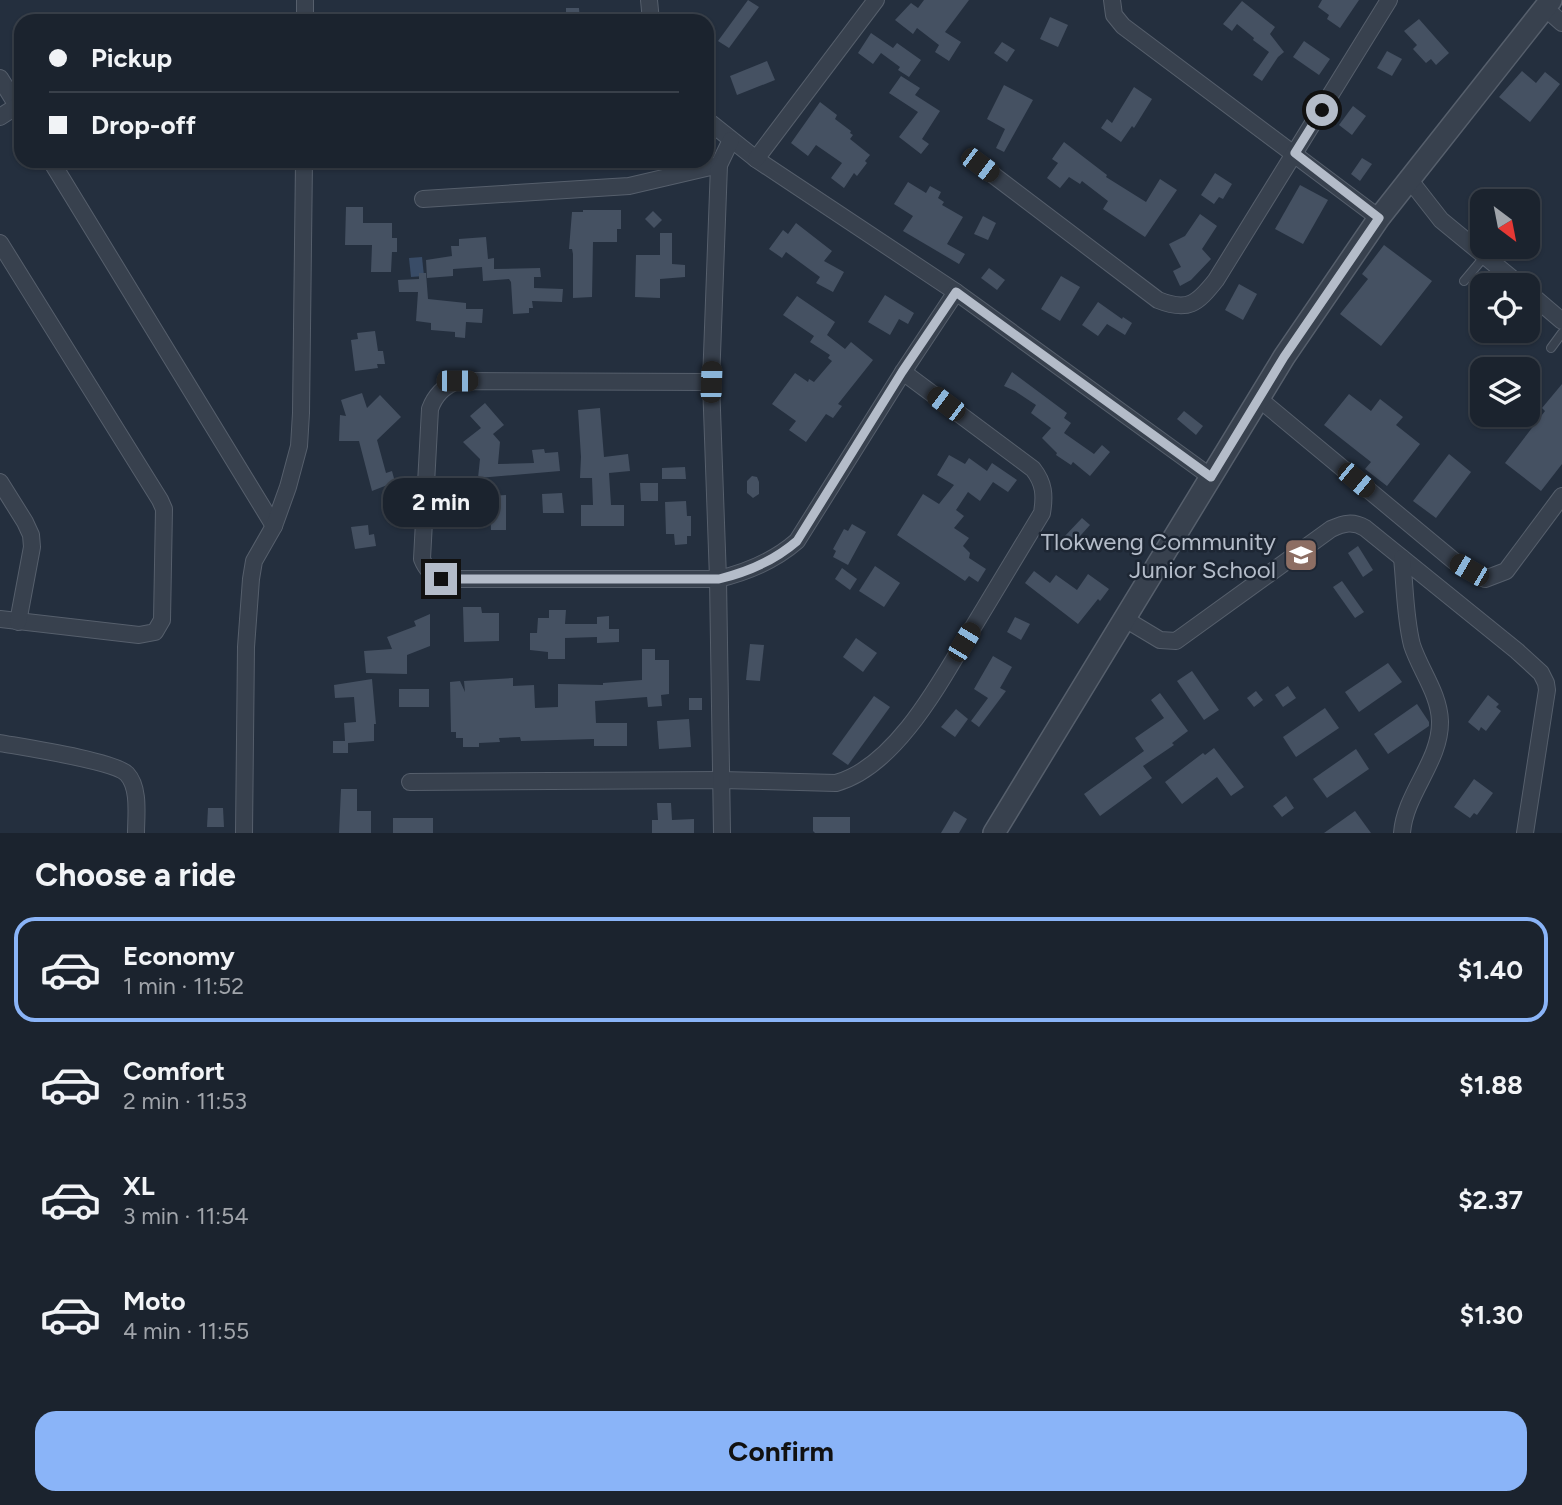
<!DOCTYPE html>
<html lang="en">
<head>
<meta charset="utf-8">
<style>
  body { margin:0; font-family:Figtree,sans-serif; background:#282f3a; color:#f1f3f6; height:100vh; display:flex; flex-direction:column; font-size:26px; white-space:nowrap }
  * { box-sizing:border-box; margin:0 }
  p { font-size:23px; color:#a0a4aa }
  .icon { flex:none; width:38px; height:38px; fill:none; stroke:currentColor; stroke-width:2; stroke-linecap:round; stroke-linejoin:round }
  .map { position:relative; height:833px; overflow:hidden }
  .details { display:flex; flex-direction:column; background:#1b232e; flex:1 }
  .details>* { flex:none }
  .hud { position:absolute; left:14px; top:14px; width:700px; height:154px; border-radius:21px; box-shadow:0 2px 5px #0004,0 0 0 2px #39404a; display:grid; align-content:center; height:154px; padding:0 35px; background:#1b232e }
  .needle { width:46px; rotate:148deg }
  .tools { position:absolute; left:1470px; top:189px; display:grid; gap:14px }
  .tools a { display:grid; place-items:center; width:70px; height:70px; border-radius:14px; background:#1b232e; box-shadow:0 2px 5px #0004,0 0 0 2px #39404a; font-size:35px }
  .end { position:absolute; width:32px; height:32px; margin:-16px; border:9px solid #b4bcc9; background:#111; box-shadow:0 0 0 4px #111 }
  .from { border-radius:50% }
  .bubble { position:absolute; height:49px; border-radius:21px; background:#1b232e; box-shadow:0 2px 5px #0004,0 0 0 2px #39404a; font-size:23px; font-weight:700; line-height:49px; text-align:center }
  .car { position:absolute; width:21px; height:42px; margin:-21px -10px; border-radius:9px; box-shadow:0 0 5px 2px #0007; background:linear-gradient(#222 24%,#8ab4d8 0 40%,#222 0 76%,#8ab4d8 0 86%,#222 0) }
  .hud b { display:flex; align-items:center; gap:24px; height:66px; font-size:26px }
  .hud b+b { border-top:2px solid #39404a }
  .hud i { width:18px; height:18px; background:#f1f3f6 }
  ul { padding:0; list-style:none }
  li { display:flex; align-items:center; gap:21px; height:105px; margin:0 14px 10px; padding:0 21px; border:4px solid transparent; border-radius:21px }
  li div { flex:1 }
  li b { display:block; font-size:26px }
  li em { font-style:normal; font-weight:700 }
  li.active { border-color:#8ab4f8 }
  li>.icon { width:63px; height:63px; stroke-width:1.5 }
  h2 { padding:0 35px; font-size:32px; line-height:84px }
  .cta { display:flex; gap:14px; margin-top:auto; padding:14px 35px }
  .cta a { flex:1; height:80px; border-radius:21px; background:#8ab4f8; color:#111; font-size:28px; font-weight:700; line-height:80px; text-align:center }
  .map>svg:first-child { display:block }
</style>
</head>
<body>
<div class="map">
<svg width="1562" height="833" viewBox="0 0 1562 833">
  <rect width="100%" height="100%" fill="#242f3e"/>
  <!-- water -->
  <polygon fill="#394c67" points="422,257 424,276 411,277 409,258"/>
  <!-- building -->
  <g fill="#455162">
    <polygon points="748,0 759,7 729,48 718,41"/>
    <polygon points="924,0 969,0 945,32 961,42 949,61 935,52 939,45 917,28 913,34 895,20 911,3 918,8"/>
    <polygon points="1322,0 1359,0 1340,28 1327,19 1329,15 1318,7"/>
    <polygon points="1242,1 1275,27 1270,34 1284,52 1278,57 1262,81 1253,75 1269,52 1253,40 1254,38 1237,24 1232,31 1223,24"/>
    <polygon points="566,8 579,8 580,21 566,21"/>
    <polygon points="1050,17 1068,25 1058,47 1040,39"/>
    <polygon points="1419,19 1449,53 1436,65 1431,59 1426,63 1413,49 1417,45 1404,31"/>
    <polygon points="871,33 893,48 897,43 921,60 909,77 898,70 900,67 881,53 873,64 858,53"/>
    <polygon points="1304,41 1330,59 1319,75 1293,57"/>
    <polygon points="1002,42 1015,50 1007,62 994,53"/>
    <polygon points="1387,51 1402,59 1392,76 1377,68"/>
    <polygon points="767,61 775,80 737,95 730,76"/>
    <polygon points="1522,71 1536,83 1545,72 1560,84 1530,122 1499,97"/>
    <polygon points="901,76 920,88 915,95 940,111 922,139 929,144 921,154 899,137 918,112 889,93"/>
    <polygon points="1004,85 1033,100 1004,152 996,148 1005,129 987,119"/>
    <polygon points="1134,87 1152,99 1134,128 1132,126 1121,142 1101,128 1107,119 1112,123"/>
    <polygon points="820,102 837,115 835,119 851,131 850,133 853,135 850,139 870,155 865,161 867,163 857,176 854,173 844,188 831,178 842,163 816,145 808,156 791,143"/>
    <polygon points="1353,106 1366,116 1352,135 1339,125"/>
    <polygon points="1064,142 1107,175 1106,177 1146,202 1160,179 1177,190 1145,237 1103,209 1108,201 1082,181 1080,184 1069,177 1060,188 1047,178 1058,163 1052,159"/>
    <polygon points="1362,158 1372,164 1360,181 1351,174"/>
    <polygon points="1215,173 1232,184 1223,199 1219,197 1214,204 1201,195"/>
    <polygon points="908,182 926,193 930,186 941,192 938,198 944,202 942,205 963,217 947,244 965,254 959,264 903,231 913,216 894,204"/>
    <polygon points="1300,185 1328,200 1303,244 1275,229"/>
    <polygon points="346,207 363,207 363,223 392,223 392,238 397,238 397,252 392,252 391,272 371,272 372,245 345,245"/>
    <polygon points="583,210 621,210 621,229 617,229 617,242 593,242 592,297 573,298 573,254 572,249 569,249 572,212 583,212"/>
    <polygon points="653,211 662,220 654,228 645,219"/>
    <polygon points="1200,214 1217,226 1202,249 1211,259 1191,280 1180,286 1173,271 1181,267 1169,244 1185,236"/>
    <polygon points="983,216 996,223 988,240 974,234"/>
    <polygon points="796,223 832,251 824,261 844,272 833,292 816,283 820,277 786,252 782,258 769,249 783,230 788,234"/>
    <polygon points="660,233 672,233 672,264 685,265 685,277 660,279 660,298 635,297 636,255 660,255"/>
    <polygon points="486,237 488,259 494,258 494,269 540,268 541,277 534,277 534,288 563,289 562,302 532,301 533,308 529,308 529,313 513,314 511,282 509,279 483,281 482,267 453,269 453,276 427,278 426,260 452,256 451,246 459,246 459,239"/>
    <polygon points="1384,245 1432,281 1381,346 1340,314 1368,279 1362,274"/>
    <polygon points="989,268 1005,280 997,290 981,278"/>
    <polygon points="419,273 426,273 428,299 466,303 466,309 483,309 482,323 466,322 465,338 455,337 455,332 431,330 431,323 416,321 418,292 399,292 398,280 419,279"/>
    <polygon points="1061,276 1080,287 1060,321 1041,309"/>
    <polygon points="1239,284 1257,294 1243,320 1225,310"/>
    <polygon points="885,295 914,313 908,324 899,319 890,335 868,322"/>
    <polygon points="797,296 835,322 827,335 845,349 851,342 873,360 838,404 842,406 833,418 826,414 806,442 789,430 796,421 772,404 795,373 808,382 809,379 814,382 832,361 828,358 830,355 810,342 814,336 783,315"/>
    <polygon points="1098,302 1122,319 1123,317 1132,323 1125,335 1107,324 1098,336 1082,325"/>
    <polygon points="375,331 378,351 383,351 385,364 377,364 378,368 355,371 351,340 358,339 357,333"/>
    <polygon points="1012,372 1067,413 1064,418 1071,423 1064,433 1094,454 1102,445 1110,452 1090,476 1073,462 1071,465 1056,455 1057,453 1042,438 1051,428 1031,413 1036,405 1015,391 1004,386"/>
    <polygon points="1562,384 1562,464 1541,491 1505,463 1545,411 1542,408"/>
    <polygon points="362,393 367,408 380,395 401,417 377,440 386,473 392,471 395,482 372,491 359,441 339,441 340,415 346,416 341,400"/>
    <polygon points="1349,394 1371,411 1380,399 1403,417 1396,425 1420,444 1387,486 1365,469 1371,462 1324,425"/>
    <polygon points="485,403 504,425 493,434 500,442 498,464 534,463 532,450 544,449 545,453 558,452 560,471 478,478 480,459 463,442 481,428 470,416"/>
    <polygon points="600,408 604,457 628,454 630,471 609,473 611,505 624,505 624,526 581,526 581,505 593,505 592,478 580,478 581,457 578,410"/>
    <polygon points="1184,411 1203,426 1196,435 1177,419"/>
    <polygon points="1449,454 1471,472 1436,518 1413,501"/>
    <polygon points="949,455 965,464 969,458 987,471 992,463 1017,480 1008,492 993,482 980,501 968,492 956,510 964,516 954,528 969,538 963,546 970,553 969,558 986,569 978,582 969,576 965,581 897,535 923,494 939,504 954,485 937,475"/>
    <polygon points="685,467 686,479 662,479 662,468"/>
    <polygon points="752,476 757,477 759,482 759,494 753,498 747,493 747,481"/>
    <polygon points="640,483 658,483 658,501 641,501"/>
    <polygon points="562,493 564,513 543,513 542,494"/>
    <polygon points="506,495 506,530 491,530 490,496"/>
    <polygon points="686,501 687,516 691,516 691,536 687,536 687,544 675,545 674,534 666,534 665,502"/>
    <polygon points="1082,518 1090,525 1072,545 1064,537"/>
    <polygon points="852,524 866,532 848,565 833,557 836,551 833,549 844,529 848,531"/>
    <polygon points="368,525 369,535 374,534 376,546 355,549 351,527"/>
    <polygon points="1358,546 1373,570 1363,577 1348,553"/>
    <polygon points="875,566 900,583 884,607 859,591"/>
    <polygon points="842,568 857,579 850,590 835,579"/>
    <polygon points="1034,571 1050,583 1056,575 1077,590 1088,574 1109,589 1100,601 1098,599 1078,624 1025,583"/>
    <polygon points="1342,581 1364,612 1355,618 1333,587"/>
    <polygon points="463,607 481,607 482,613 499,613 499,641 464,642"/>
    <polygon points="549,610 566,610 565,624 597,624 597,617 609,616 609,629 619,629 619,642 597,643 597,637 565,638 565,659 548,659 548,652 530,650 530,633 537,633 538,618 549,618"/>
    <polygon points="430,614 430,646 407,655 407,674 366,673 364,651 392,649 387,637 416,626 414,621"/>
    <polygon points="1015,617 1030,624 1021,640 1007,632"/>
    <polygon points="856,638 877,653 863,672 843,657"/>
    <polygon points="750,644 764,645 760,681 746,680"/>
    <polygon points="642,649 655,649 655,660 669,660 669,694 661,695 662,706 648,707 647,697 595,701 596,723 627,723 627,746 594,746 594,739 521,741 520,737 499,738 500,742 479,743 479,747 463,747 463,738 456,738 456,732 451,732 450,682 460,681 465,692 464,681 513,678 513,686 534,685 535,708 558,707 558,684 603,685 603,683 642,680"/>
    <polygon points="993,656 1012,667 1000,688 1006,691 979,727 971,721 988,698 974,689"/>
    <polygon points="1388,663 1402,682 1359,712 1345,692"/>
    <polygon points="1192,671 1219,710 1204,720 1177,681"/>
    <polygon points="372,679 376,724 374,724 374,741 348,743 348,753 333,753 333,741 345,741 344,723 356,722 354,697 335,698 334,685"/>
    <polygon points="1288,686 1296,698 1283,707 1275,695"/>
    <rect x="399" y="689" width="30" height="18"/>
    <polygon points="1256,691 1263,700 1254,707 1247,698"/>
    <polygon points="1160,693 1188,731 1172,743 1174,745 1143,766 1152,778 1100,816 1084,794 1144,751 1135,738 1164,718 1151,700"/>
    <polygon points="1488,695 1499,704 1496,707 1501,711 1486,731 1481,727 1479,731 1468,722"/>
    <polygon points="874,696 890,707 848,765 832,754"/>
    <rect x="689" y="698" width="13" height="12"/>
    <polygon points="1417,704 1429,722 1429,726 1388,754 1374,734"/>
    <polygon points="1325,708 1339,728 1296,757 1283,737"/>
    <polygon points="956,709 968,719 955,737 941,727"/>
    <polygon points="689,719 691,747 659,749 657,721"/>
    <polygon points="1214,748 1244,787 1231,796 1217,777 1182,804 1165,782 1203,753 1205,755"/>
    <polygon points="1356,749 1369,769 1327,798 1313,779"/>
    <polygon points="1474,779 1493,793 1477,815 1474,813 1470,818 1454,807"/>
    <polygon points="341,789 357,789 357,811 371,811 371,833 339,833"/>
    <polygon points="1286,796 1294,808 1282,817 1273,806"/>
    <polygon points="657,803 671,803 672,820 694,819 694,833 652,833 652,820 658,820"/>
    <polygon points="208,808 223,808 224,827 207,827"/>
    <polygon points="954,811 967,819 959,833 941,833"/>
    <polygon points="1355,811 1371,833 1324,833"/>
    <polygon points="813,817 850,817 850,833 815,833 813,831"/>
    <rect x="393" y="818" width="40" height="15"/>
  </g>
  <g fill="none" stroke-linecap="round" stroke-linejoin="round">
    <!-- service casing -->
    <g stroke="#565f6c" stroke-width="10">
      <g id="service">
        <polyline points="1464,281 1485,256"/>
        <polyline points="1551,348 1562,333"/>
      </g>
    </g>
    <!-- minor casing -->
    <g stroke="#565f6c" stroke-width="18">
      <g id="minor">
        <polyline points="305,0 305,21"/>
        <polyline points="649,0 651,21"/>
        <polyline points="1112,0 1114,15 1123,26 1379,218"/>
        <polyline points="1545,8 1562,23"/>
        <polyline points="0,78 21,112"/>
        <polyline points="0,117 17,106"/>
        <polyline points="707,120 756,159 956,292 1211,477"/>
        <polyline points="756,159 876,0"/>
        <polyline points="51,161 274,526"/>
        <path d="M980,165l178,135c30,12 39,4 58,-20l173,-280"/>
        <polyline points="1409,179 1441,220 1520,285"/>
        <polyline points="423,199 629,186 719,165"/>
        <polyline points="0,243 160,500 164,509 162,620 155,632 139,635 0,619"/>
        <polyline points="1528,292 1562,321"/>
        <path d="M711,382l-254,-1c-14,6 -22,14 -27,28l-8,150c4,10 9,16 19,20h277c30,-7 56,-18 79,-38l106,-169 53,-80"/>
        <polyline points="1258,398 1454,561 1485,579 1506,571 1562,496"/>
        <polyline points="0,482 25,522 31,535 32,547 18,622"/>
        <path d="M1125,619l35,21 16,1 155,-112c13,-6 22,-8 34,-1l152,123 24,22 5,10 1,7 -22,143"/>
        <path d="M0,743c22,4 115,18 127,31 13,14 9,42 9,59"/>
        <path d="M410,782l311,-2 115,3c62,-17 108,-108 139,-159 22,-37 45,-74 67,-111 3,-18 2,-30 -9,-44l-130,-97"/>
        <polyline points="244,833 246,647 251,579 254,561 274,526 288,487 299,446 301,413 304,161"/>
        <polyline points="722,833 718,579 711,382 719,165 731,140"/>
        <path d="M1402,833c3,-40 39,-72 38,-112 -1,-28 -20,-51 -28,-76 -7,-27 -7,-59 -10,-87"/>
      </g>
    </g>
    <!-- tertiary casing -->
    <g stroke="#565f6c" stroke-width="24">
      <polyline id="tertiary" points="994,833 1284,357 1379,218 1551,0"/>
    </g>
    <!-- service -->
    <use href="#service" stroke="#38414e" stroke-width="8"/>
    <!-- minor -->
    <use href="#minor" stroke="#38414e" stroke-width="16"/>
    <!-- tertiary -->
    <use href="#tertiary" stroke="#38414e" stroke-width="21"/>
  </g>
  <g fill="none" stroke-linecap="round" stroke-linejoin="round">
    <!-- route -->
    <path stroke="#b4bcc9" stroke-width="9" d="M441,579h278c29,-7 55,-18 78,-38l105,-169 54,-80 255,185 73,-120 95,-139 -84,-65 27,-43"/>
  </g>
  <!-- icons -->
  <defs>
    <g id="school-square" transform="scale(1.75)"><rect x="-9" y="-9" width="18" height="18" rx="4" fill="#8d6e63" stroke="#1d2633"/><path d="M0-5L7-2L0 1L-7-2ZM-4 1L0 2.5L4 1V4Q0 6-4 4Z" fill="#fff"/></g>
  </defs>
  <g fill-rule="evenodd">
    <use href="#school-square" x="1301" y="555"/>
  </g>
  <g text-anchor="middle" dominant-baseline="central" stroke-width="5" stroke-linejoin="round" paint-order="stroke">
    <!-- poi labels -->
    <g font-size="24" fill="#b4bcc9" stroke="#1d2633" text-anchor="end">
      <text x="1276" y="541">Tlokweng Community<tspan x="1276" dy="28">Junior School</tspan></text>
    </g>
  </g>
</svg>
<div class="tools">
<a><svg class="needle" viewBox="-14 -14 28 28"><path d="M0-13l5 13h-10z" fill="#e53935"/><path d="M0 13l5-13h-10z" fill="#a0a4aa"/></svg></a>
<a><svg class="icon" aria-label="locate" viewBox="0 0 24 24"><circle cx="12" cy="12" r="6"/><path d="M12 2v4M12 18v4M2 12h4M18 12h4"/></svg></a>
<a><svg class="icon" aria-label="layers" viewBox="0 0 24 24"><path d="M12 4l9 5-9 5-9-5zM3 14l9 5 9-5"/></svg></a>
</div>
<i class="end from" style="left:1322px;top:110px"></i>
<i class="end" style="left:441px;top:579px"></i>
<div class="bubble" style="left:383px;top:478px;width:116px">2 min</div>
<i class="car" style="left:980px;top:165px;rotate:127deg"></i>
<i class="car" style="left:457px;top:381px;rotate:90deg"></i>
<i class="car" style="left:711px;top:382px;rotate:2deg"></i>
<i class="car" style="left:946px;top:404px;rotate:307deg"></i>
<i class="car" style="left:1356px;top:480px;rotate:130deg"></i>
<i class="car" style="left:1469px;top:570px;rotate:300deg"></i>
<i class="car" style="left:964px;top:642px;rotate:31deg"></i>
<div class="hud">
<b><i class="from"></i>Pickup</b>
<b><i></i>Drop-off</b>
</div>
</div>
<section class="details">
<h2>Choose a ride</h2>
<ul>
<li class="active"><svg class="icon" aria-label="car" viewBox="0 0 24 24"><path d="M5 17H2v-5l4-1 3-4h7l3 4 3 1v5h-3M9 17h6M6 11h13"/><circle cx="7" cy="17" r="2"/><circle cx="17" cy="17" r="2"/></svg><div><b>Economy</b><p>1 min · 11:52</p></div><em>$1.40</em></li>
<li><svg class="icon" aria-label="car" viewBox="0 0 24 24"><path d="M5 17H2v-5l4-1 3-4h7l3 4 3 1v5h-3M9 17h6M6 11h13"/><circle cx="7" cy="17" r="2"/><circle cx="17" cy="17" r="2"/></svg><div><b>Comfort</b><p>2 min · 11:53</p></div><em>$1.88</em></li>
<li><svg class="icon" aria-label="car" viewBox="0 0 24 24"><path d="M5 17H2v-5l4-1 3-4h7l3 4 3 1v5h-3M9 17h6M6 11h13"/><circle cx="7" cy="17" r="2"/><circle cx="17" cy="17" r="2"/></svg><div><b>XL</b><p>3 min · 11:54</p></div><em>$2.37</em></li>
<li><svg class="icon" aria-label="car" viewBox="0 0 24 24"><path d="M5 17H2v-5l4-1 3-4h7l3 4 3 1v5h-3M9 17h6M6 11h13"/><circle cx="7" cy="17" r="2"/><circle cx="17" cy="17" r="2"/></svg><div><b>Moto</b><p>4 min · 11:55</p></div><em>$1.30</em></li>
</ul>
<div class="cta"><a>Confirm</a></div>
</section>
</body>
</html>
